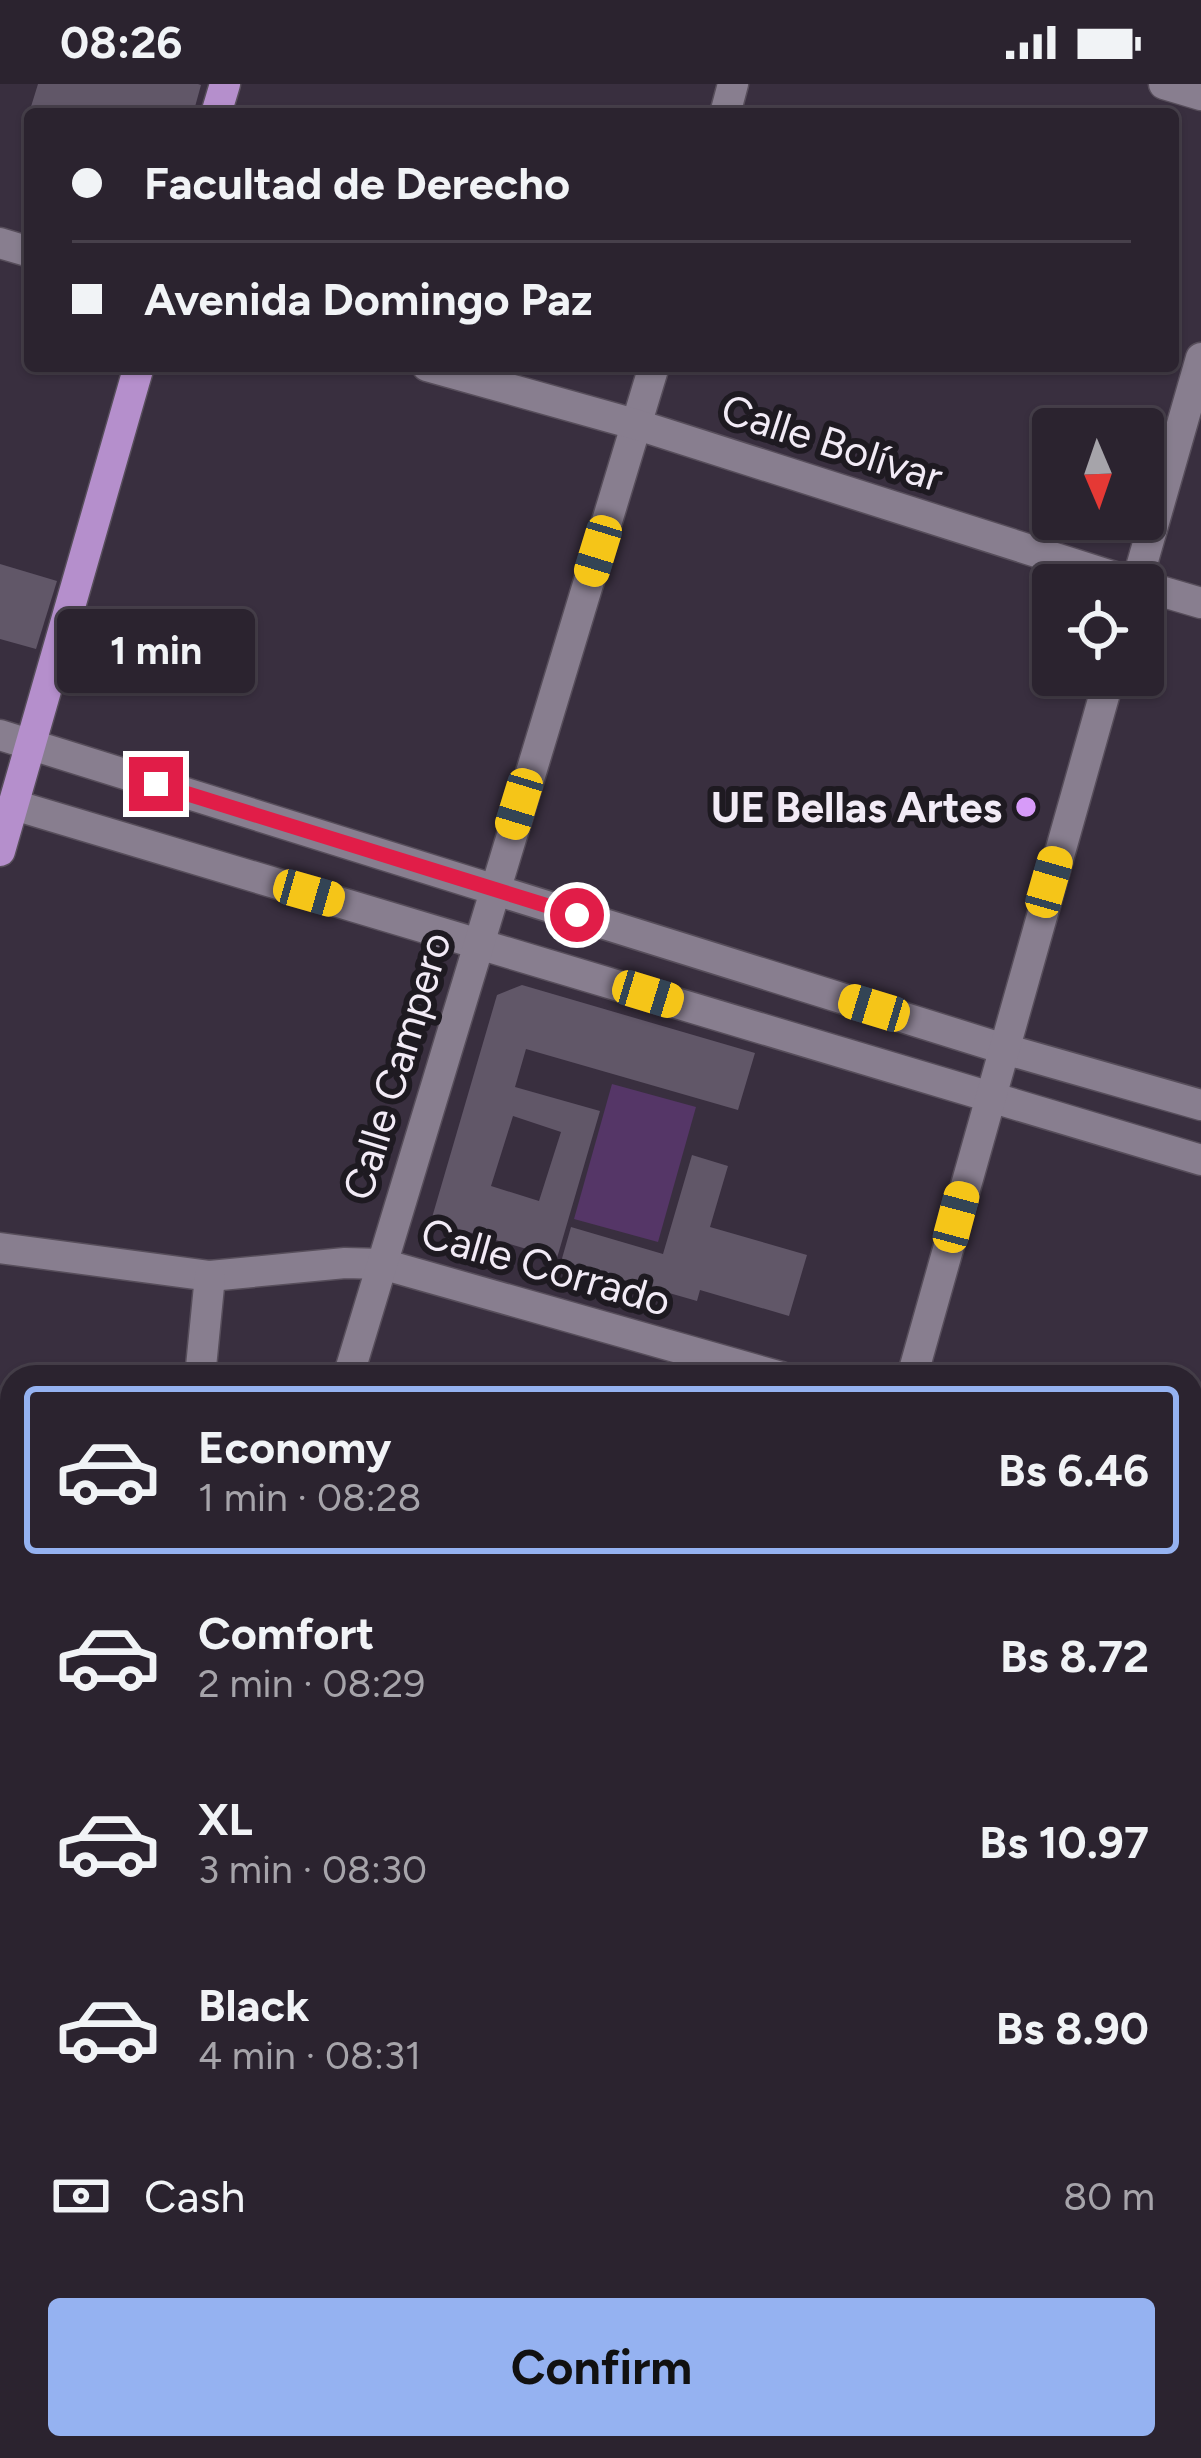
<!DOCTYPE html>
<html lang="en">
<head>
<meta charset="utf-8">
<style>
  body { margin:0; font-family:Figtree,sans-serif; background:#372f3b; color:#f1f3f6; height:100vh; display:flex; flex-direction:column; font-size:45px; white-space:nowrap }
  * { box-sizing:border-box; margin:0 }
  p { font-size:39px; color:#a6a4aa }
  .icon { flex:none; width:66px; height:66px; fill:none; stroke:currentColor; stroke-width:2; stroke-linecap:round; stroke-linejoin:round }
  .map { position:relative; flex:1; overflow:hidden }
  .sheet { position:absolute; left:0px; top:1281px; width:1203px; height:1095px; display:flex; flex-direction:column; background:#2b232f; border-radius:36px 36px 0 0; box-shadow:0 3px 9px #0004,0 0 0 3px #47404b }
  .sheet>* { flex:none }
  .guide { position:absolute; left:24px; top:24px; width:1155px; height:264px; border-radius:12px; box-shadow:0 3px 9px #0004,0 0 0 3px #47404b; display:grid; align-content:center; height:264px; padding:0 48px; background:#2b232f }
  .needle { width:78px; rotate:178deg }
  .buttons { position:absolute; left:1032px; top:324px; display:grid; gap:24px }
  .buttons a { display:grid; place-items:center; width:132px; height:132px; border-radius:12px; background:#2b232f; box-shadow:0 3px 9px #0004,0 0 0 3px #47404b; font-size:60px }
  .end { position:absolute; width:54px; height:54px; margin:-27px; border:15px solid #e11d48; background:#fff; box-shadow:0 0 0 6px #fff }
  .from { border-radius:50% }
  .bubble { position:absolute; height:84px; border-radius:12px; background:#2b232f; box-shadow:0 3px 9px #0004,0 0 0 3px #47404b; font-size:39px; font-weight:700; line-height:84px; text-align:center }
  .car { position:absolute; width:36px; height:72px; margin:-36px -18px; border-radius:15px; box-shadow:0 0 9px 3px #0007; background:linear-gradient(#f5c518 24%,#345 0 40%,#f5c518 0 76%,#345 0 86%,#f5c518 0) }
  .guide b { display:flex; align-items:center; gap:42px; height:114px; font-size:45px }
  .guide b+b { border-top:3px solid #47404b }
  .guide i { width:30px; height:30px; background:#f1f3f6 }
  ul { padding:21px 0 0; list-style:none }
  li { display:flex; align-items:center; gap:36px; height:168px; margin:0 24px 18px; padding:0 24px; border:6px solid transparent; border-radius:12px }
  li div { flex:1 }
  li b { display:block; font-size:45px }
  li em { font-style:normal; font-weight:700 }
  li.selected { border-color:#95b2f1 }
  li>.icon { width:108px; height:108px; stroke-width:1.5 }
  .pay { display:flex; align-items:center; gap:30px; height:132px; padding:0 48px; font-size:45px }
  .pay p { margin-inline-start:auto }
  .primary-button { display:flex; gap:24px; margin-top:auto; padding:24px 48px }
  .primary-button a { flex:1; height:138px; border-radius:12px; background:#95b2f1; color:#111; font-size:48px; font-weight:700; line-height:138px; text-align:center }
  .status { display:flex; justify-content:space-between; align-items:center; height:84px; padding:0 60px; background:#2b232f; direction:ltr }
  .status svg { height:33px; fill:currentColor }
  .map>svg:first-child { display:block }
</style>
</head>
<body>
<div class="status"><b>08:26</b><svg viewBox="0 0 49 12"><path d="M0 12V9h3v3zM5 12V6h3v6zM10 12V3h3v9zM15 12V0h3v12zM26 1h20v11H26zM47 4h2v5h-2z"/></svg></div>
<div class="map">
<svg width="1201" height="2374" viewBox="0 0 1201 2374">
  <rect width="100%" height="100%" fill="#392f3f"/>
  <!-- green -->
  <g fill="#553667">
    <polygon points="612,1000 696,1023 658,1158 574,1135"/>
    <polygon points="0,1616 12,1621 12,1743 0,1737"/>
  </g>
  <!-- building -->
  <g fill="#615768" fill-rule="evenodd">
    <polygon points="38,0 198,0 201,1 193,30 30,30 30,44 25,42"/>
    <polygon points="0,480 57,497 36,565 0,555"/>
    <path d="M522,901l233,68 -17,57 -212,-61 -11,38 85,24 -43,147 -126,-37 66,-226zM513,1032l48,16 -22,69 -48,-15z"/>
    <polygon points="692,1071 728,1082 710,1143 807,1171 789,1232 700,1206 697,1217 561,1178 571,1143 663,1170"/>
  </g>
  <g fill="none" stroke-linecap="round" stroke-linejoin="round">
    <!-- street casing -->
    <g stroke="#574e5b" stroke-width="33">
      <g id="street">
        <polyline points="1164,0 1201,11"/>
        <polyline points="725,30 733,0"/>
        <polyline points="0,651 1001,964 1201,1021"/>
        <polyline points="14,721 1201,1076"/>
        <polyline points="0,1164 210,1192 345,1179 382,1180 781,1293"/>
        <polyline points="200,1293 210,1192"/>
        <polyline points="348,1293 654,282"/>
        <polyline points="1191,1435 1201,1441"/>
        <polyline points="0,1751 12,1756"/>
        <polyline points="1191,1967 1201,1962"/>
        <polyline points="378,2374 383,2364"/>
      </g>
    </g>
    <!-- secondary casing -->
    <g stroke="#574e5b" stroke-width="33">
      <g id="secondary">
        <polyline points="0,159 30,168"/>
        <polyline points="427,282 638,341 1140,501"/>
        <polyline points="1136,501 1201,274"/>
        <polyline points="1143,502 1201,519"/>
        <polyline points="912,1293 1110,591"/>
        <polyline points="1191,2105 1201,2069"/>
        <polyline points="0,2206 12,2211"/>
        <polyline points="293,2364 311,2374"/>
        <polyline points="776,2364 781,2374"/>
        <polyline points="1115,2374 1118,2364"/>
      </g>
    </g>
    <!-- primary casing -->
    <g stroke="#574e5b" stroke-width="33">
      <g id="primary">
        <polyline points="216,30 225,0"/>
        <polyline points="0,767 139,282"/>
      </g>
    </g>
    <!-- street -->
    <use href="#street" stroke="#887e8f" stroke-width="30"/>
    <!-- secondary -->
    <use href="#secondary" stroke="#887e8f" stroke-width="30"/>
    <!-- primary -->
    <use href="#primary" stroke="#b58fcc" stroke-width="30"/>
  </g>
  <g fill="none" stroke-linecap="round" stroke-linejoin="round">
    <!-- route -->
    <polyline stroke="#e11d48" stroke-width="15" points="156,700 577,831"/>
  </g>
  <!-- markers -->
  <circle fill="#d79bf9" stroke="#1e1a21" stroke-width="4.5" cx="1026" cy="723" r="12"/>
  <g text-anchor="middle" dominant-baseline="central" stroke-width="12" stroke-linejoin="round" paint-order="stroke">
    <!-- street labels -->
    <g font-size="42" fill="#f2ebf6" stroke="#1e1a21">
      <text transform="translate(832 359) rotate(18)">Calle Bolívar</text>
      <text transform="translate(397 982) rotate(-73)">Calle Campero</text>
      <text transform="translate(546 1183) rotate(16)">Calle Corrado</text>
    </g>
    <!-- poi labels -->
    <g font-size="42" font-weight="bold" fill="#f2ebf6" stroke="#1e1a21" text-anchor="end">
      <text x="1002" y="723">UE Bellas Artes</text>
    </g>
  </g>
</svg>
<div class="buttons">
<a><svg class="needle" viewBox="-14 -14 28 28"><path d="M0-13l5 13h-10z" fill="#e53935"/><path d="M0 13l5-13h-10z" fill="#a6a4aa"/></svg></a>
<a><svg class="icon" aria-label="locate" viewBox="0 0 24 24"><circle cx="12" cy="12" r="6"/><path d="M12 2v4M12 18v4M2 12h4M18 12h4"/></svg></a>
</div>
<i class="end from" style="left:577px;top:831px"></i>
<i class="end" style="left:156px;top:700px"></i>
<div class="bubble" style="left:57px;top:525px;width:198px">1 min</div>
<i class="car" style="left:598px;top:467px;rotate:197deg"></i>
<i class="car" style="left:519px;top:720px;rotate:197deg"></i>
<i class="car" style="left:1049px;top:798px;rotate:16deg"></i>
<i class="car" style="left:309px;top:809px;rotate:106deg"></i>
<i class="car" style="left:648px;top:910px;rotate:107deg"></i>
<i class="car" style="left:874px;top:924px;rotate:287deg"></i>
<i class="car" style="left:956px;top:1133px;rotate:15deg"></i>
<div class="guide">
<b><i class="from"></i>Facultad de Derecho</b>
<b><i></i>Avenida Domingo Paz</b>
</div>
<section class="sheet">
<ul>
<li class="selected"><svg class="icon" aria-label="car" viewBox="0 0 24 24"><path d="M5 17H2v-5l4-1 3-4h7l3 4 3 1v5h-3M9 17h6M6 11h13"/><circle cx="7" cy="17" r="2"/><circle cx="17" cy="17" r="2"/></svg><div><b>Economy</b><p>1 min · 08:28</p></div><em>Bs 6.46</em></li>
<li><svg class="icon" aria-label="car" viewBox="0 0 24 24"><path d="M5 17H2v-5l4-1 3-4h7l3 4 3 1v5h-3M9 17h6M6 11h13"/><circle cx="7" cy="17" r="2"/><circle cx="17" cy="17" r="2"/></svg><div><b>Comfort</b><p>2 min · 08:29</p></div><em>Bs 8.72</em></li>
<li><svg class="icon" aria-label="car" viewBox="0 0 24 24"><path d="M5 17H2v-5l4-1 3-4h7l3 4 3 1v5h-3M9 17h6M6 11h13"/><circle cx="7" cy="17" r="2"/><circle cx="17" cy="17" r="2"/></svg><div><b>XL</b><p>3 min · 08:30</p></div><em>Bs 10.97</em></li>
<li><svg class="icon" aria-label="car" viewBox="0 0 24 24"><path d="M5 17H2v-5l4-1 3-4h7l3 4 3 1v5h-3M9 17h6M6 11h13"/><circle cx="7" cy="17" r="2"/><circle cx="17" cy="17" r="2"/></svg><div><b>Black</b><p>4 min · 08:31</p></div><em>Bs 8.90</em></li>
</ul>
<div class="pay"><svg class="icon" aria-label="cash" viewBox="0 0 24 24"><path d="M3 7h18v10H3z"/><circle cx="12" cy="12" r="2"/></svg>Cash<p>80 m</p></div>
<div class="primary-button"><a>Confirm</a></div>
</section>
</div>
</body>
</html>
